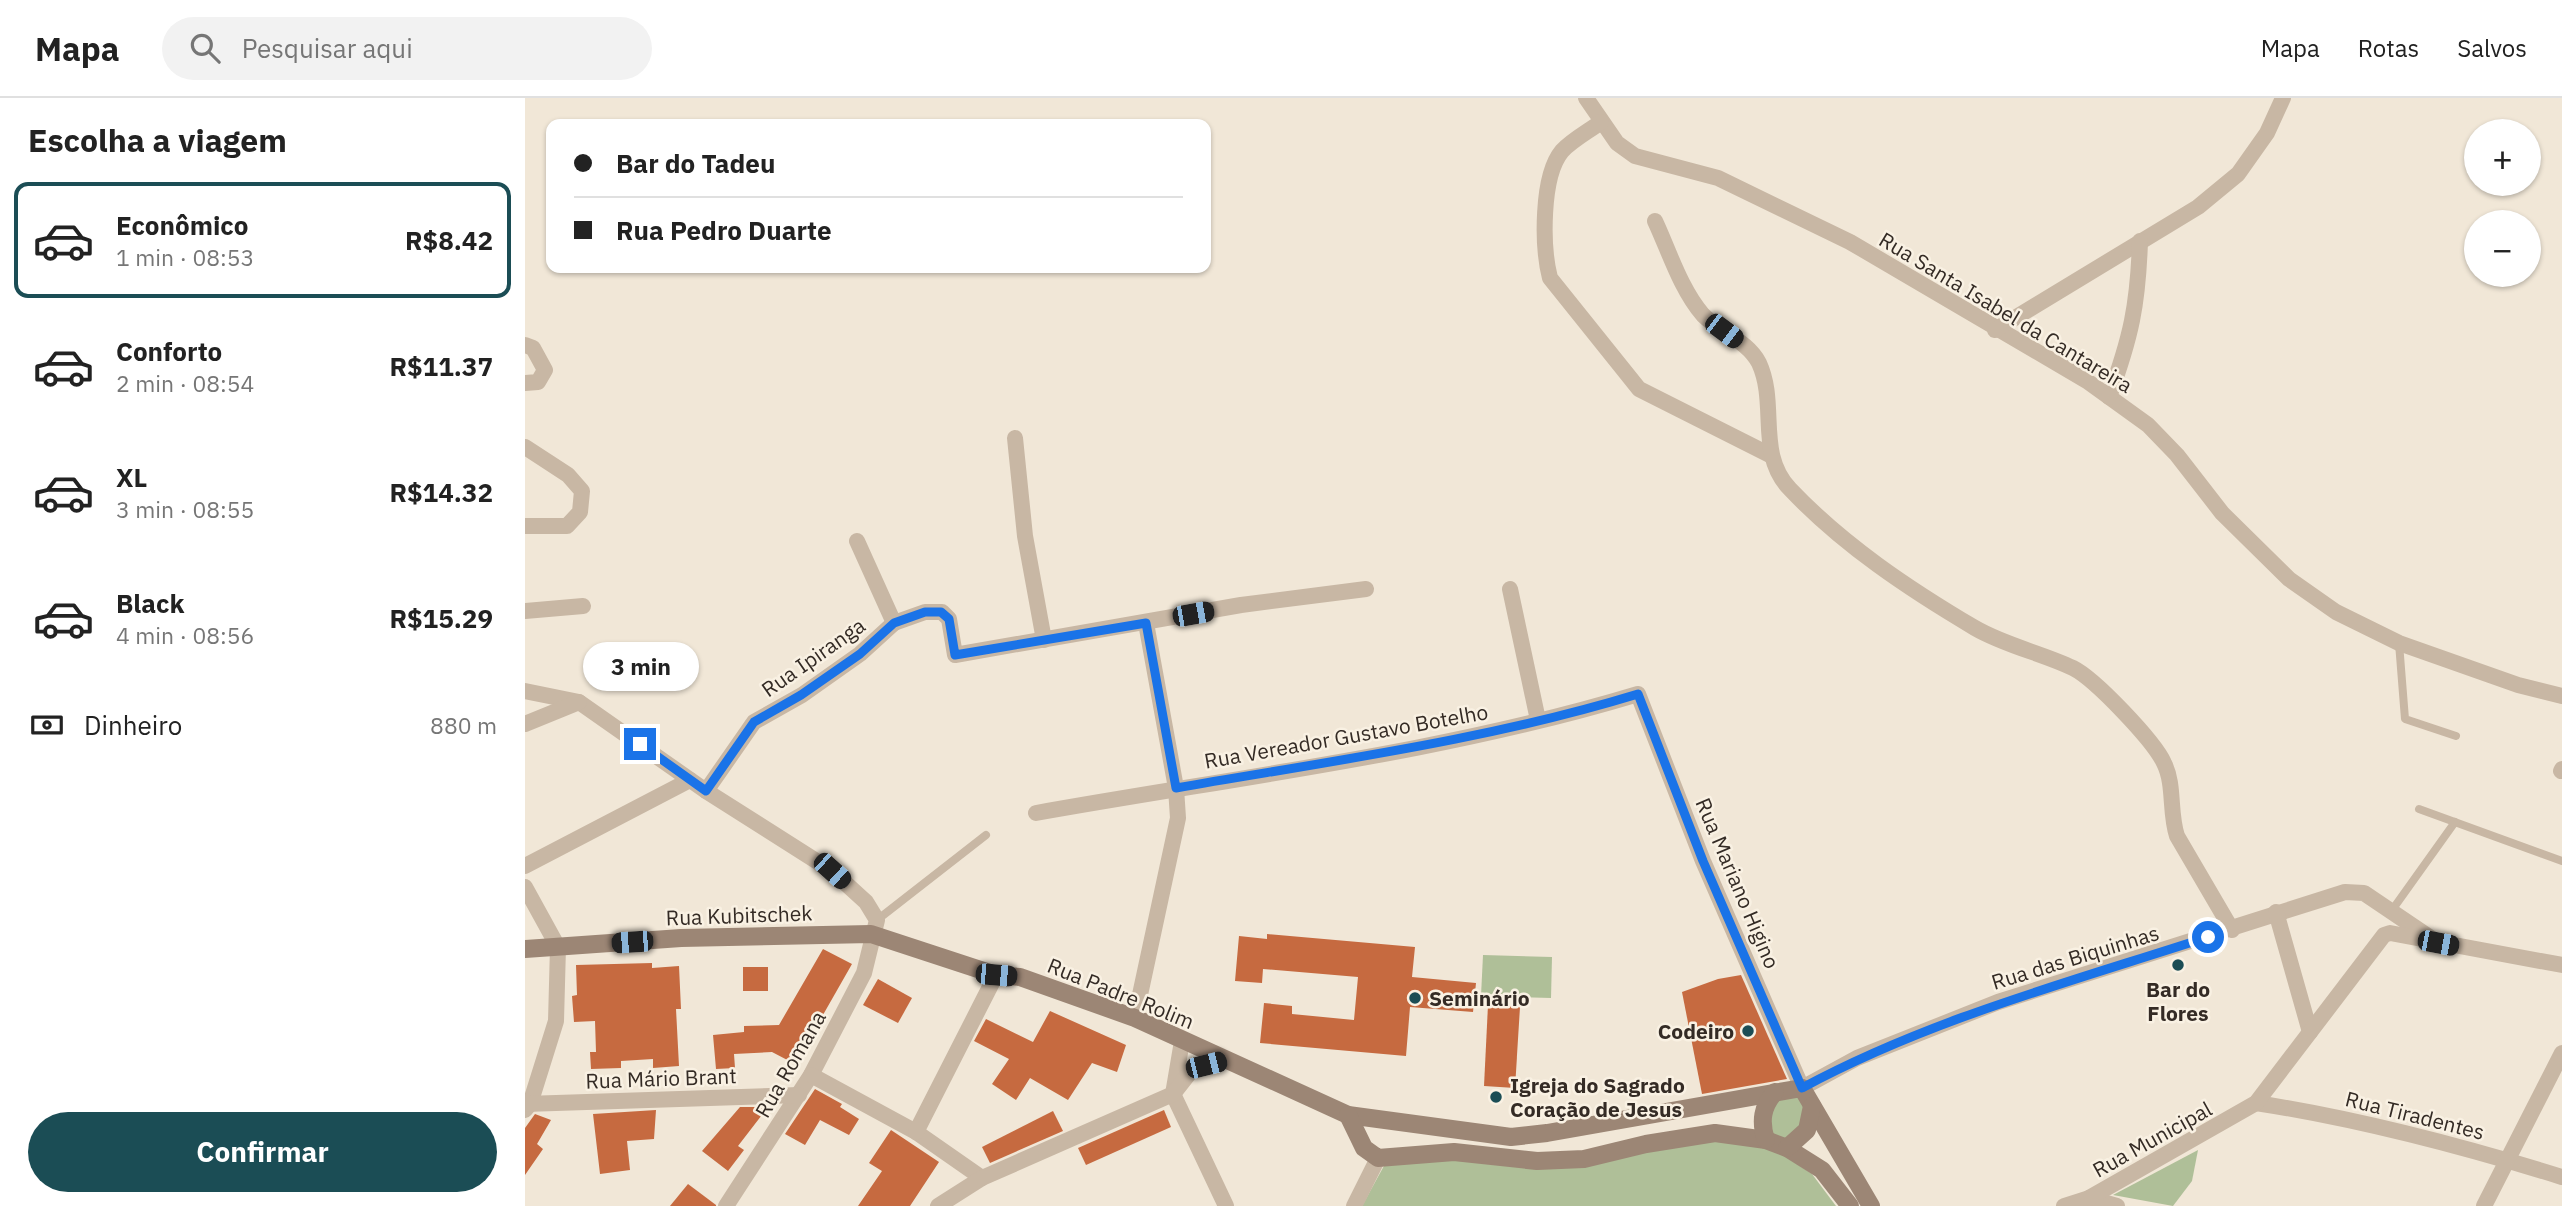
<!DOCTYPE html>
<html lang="pt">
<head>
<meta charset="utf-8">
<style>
  body { margin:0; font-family:"IBM Plex Sans",sans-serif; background:#f2f2f2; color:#222; height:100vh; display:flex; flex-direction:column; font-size:26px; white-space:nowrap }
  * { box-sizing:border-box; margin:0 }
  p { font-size:23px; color:#767676 }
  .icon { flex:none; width:38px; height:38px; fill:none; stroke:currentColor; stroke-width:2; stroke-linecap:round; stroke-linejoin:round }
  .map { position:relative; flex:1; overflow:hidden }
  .details { display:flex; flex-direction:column; background:#fff; width:525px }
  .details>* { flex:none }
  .guide { position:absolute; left:21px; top:21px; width:665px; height:154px; border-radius:14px; box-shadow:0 2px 5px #0004; display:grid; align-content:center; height:154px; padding:0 28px; background:#fff }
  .tools { position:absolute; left:1939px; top:21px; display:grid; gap:14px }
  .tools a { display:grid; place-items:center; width:77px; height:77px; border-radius:50%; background:#fff; box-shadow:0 2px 5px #0004; font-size:35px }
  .end { position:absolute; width:32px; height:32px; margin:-16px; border:9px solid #1a73e8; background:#fff; box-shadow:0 0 0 4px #fff }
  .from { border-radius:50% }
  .bubble { position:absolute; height:49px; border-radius:24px; background:#fff; box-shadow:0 2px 5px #0004; font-size:23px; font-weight:700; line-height:49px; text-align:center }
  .car { position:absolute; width:21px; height:42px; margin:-21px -10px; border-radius:9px; box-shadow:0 0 5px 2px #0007; background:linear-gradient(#222 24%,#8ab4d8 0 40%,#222 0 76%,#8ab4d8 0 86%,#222 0) }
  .guide b { display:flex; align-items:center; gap:24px; height:66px; font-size:26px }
  .guide b+b { border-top:2px solid #e0e0e0 }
  .guide i { width:18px; height:18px; background:#222 }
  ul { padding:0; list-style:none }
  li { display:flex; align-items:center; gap:21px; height:116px; margin:0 14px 10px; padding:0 14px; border:4px solid transparent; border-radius:14px }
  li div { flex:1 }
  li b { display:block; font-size:26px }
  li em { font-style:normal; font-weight:700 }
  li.on { border-color:#1b4d55 }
  li>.icon { width:63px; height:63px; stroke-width:1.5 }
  h2 { padding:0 28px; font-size:32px; line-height:84px }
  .pay { display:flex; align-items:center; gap:18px; height:77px; padding:0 28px; font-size:26px }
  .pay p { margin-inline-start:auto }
  .action { display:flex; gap:14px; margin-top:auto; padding:14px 28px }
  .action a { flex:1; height:80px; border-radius:42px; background:#1b4d55; color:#fff; font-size:28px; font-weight:700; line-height:80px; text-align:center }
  header { display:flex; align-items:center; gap:42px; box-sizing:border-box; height:98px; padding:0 35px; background:#fff; border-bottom:2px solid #e0e0e0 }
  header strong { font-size:33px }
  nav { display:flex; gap:38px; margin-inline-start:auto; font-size:24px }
  .search { width:490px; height:63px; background:#f2f2f2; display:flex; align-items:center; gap:18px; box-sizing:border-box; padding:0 24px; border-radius:38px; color:#767676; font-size:26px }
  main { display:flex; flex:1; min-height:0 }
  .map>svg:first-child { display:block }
</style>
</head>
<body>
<header>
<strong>Mapa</strong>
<div class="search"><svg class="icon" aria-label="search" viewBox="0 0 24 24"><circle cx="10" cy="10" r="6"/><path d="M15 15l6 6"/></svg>Pesquisar aqui</div>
<nav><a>Mapa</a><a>Rotas</a><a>Salvos</a></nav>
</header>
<main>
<section class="details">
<h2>Escolha a viagem</h2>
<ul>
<li class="on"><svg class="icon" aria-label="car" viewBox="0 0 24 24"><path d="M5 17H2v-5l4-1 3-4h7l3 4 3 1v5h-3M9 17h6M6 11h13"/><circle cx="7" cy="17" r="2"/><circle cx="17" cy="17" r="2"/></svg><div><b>Econômico</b><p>1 min · 08:53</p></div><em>R$8.42</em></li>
<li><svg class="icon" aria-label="car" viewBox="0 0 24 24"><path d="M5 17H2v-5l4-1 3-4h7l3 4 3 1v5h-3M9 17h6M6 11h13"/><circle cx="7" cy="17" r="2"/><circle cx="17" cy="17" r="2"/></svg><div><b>Conforto</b><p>2 min · 08:54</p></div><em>R$11.37</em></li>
<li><svg class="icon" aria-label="car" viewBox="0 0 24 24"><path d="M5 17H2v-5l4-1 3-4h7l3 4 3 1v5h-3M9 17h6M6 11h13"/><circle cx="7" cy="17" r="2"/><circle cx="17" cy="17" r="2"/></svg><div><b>XL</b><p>3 min · 08:55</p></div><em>R$14.32</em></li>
<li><svg class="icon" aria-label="car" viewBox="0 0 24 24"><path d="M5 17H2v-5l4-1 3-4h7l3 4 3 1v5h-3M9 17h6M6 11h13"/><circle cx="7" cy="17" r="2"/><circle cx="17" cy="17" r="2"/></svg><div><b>Black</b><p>4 min · 08:56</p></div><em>R$15.29</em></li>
</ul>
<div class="pay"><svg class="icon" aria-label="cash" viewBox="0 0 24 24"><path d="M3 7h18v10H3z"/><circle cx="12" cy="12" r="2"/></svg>Dinheiro<p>880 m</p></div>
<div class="action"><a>Confirmar</a></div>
</section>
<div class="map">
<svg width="2037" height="1108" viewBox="0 0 2037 1108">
  <rect width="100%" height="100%" fill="#f1e7d7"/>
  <!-- green -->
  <g fill="#afbf98">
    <polygon points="958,857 1027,859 1026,900 956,898"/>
    <polygon points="1276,994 1284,1020 1262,1045 1245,1039 1243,1009 1251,998"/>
    <polygon points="1189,1041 1250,1051 1287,1076 1311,1108 837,1108 860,1066 916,1060 1001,1070"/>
    <polygon points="1673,1052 1667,1083 1648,1108 1588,1097"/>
  </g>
  <!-- building -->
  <g fill="#c66a40">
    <polygon points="742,836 890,849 887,879 951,885 948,914 885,909 881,958 735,945 739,905 767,908 767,916 829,922 833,879 738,871 737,885 710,883 714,838 742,841"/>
    <polygon points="298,851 327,866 270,966 247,954 209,956 210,970 191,971 188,937 219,934 219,928 254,927"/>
    <polygon points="127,865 127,870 154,868 156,911 151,911 154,968 128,970 128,961 96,963 96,970 66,971 65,954 71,954 70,923 49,924 47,898 52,897 51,867"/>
    <rect x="218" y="869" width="25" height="24"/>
    <polygon points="1216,877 1262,981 1177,996 1157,894 1193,881"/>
    <polygon points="353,881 387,900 373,925 338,907"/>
    <polygon points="963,907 995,909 990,990 959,988"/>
    <polygon points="525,913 601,947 592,974 567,965 543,1002 505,980 491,1002 467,986 484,961 449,943 461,921 508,944"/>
    <polygon points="290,991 317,1006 315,1009 334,1021 324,1037 295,1022 280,1047 260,1036"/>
    <polygon points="215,1009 235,1009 240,1013 213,1048 219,1052 203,1073 177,1053"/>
    <polygon points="131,1012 129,1041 102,1043 105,1072 75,1076 68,1016"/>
    <polygon points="639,1012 646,1029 561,1067 553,1050"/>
    <polygon points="528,1013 538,1033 465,1065 457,1049"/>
    <polygon points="10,1016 26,1022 12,1046 18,1051 0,1077 0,1030"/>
    <polygon points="366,1032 414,1064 385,1108 333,1108 357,1073 344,1065"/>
    <polygon points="163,1086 191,1107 191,1108 145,1108"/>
  </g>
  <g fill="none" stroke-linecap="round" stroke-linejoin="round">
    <!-- lane -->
    <g stroke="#c8b7a4" stroke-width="8">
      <polyline points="1874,545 1880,621 1931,638"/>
      <polyline points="1894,711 2037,763"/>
      <polyline points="1865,815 1930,724"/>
      <polyline points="352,822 461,737"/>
    </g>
    <!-- street -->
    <g stroke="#c8b7a4" stroke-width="16">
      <polyline points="1061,0 1092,45 1110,58 1193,80 1325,144 1562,283 1623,327 1652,357 1697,415 1764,481 1811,514 1874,545 1993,587 2037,598"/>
      <path d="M1076,24c-12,9 -29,18 -39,29 -21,25 -20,96 -12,127l89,111 131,66"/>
      <path d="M1130,123c14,30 26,69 48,94 17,17 45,26 56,48 19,41 -3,91 31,126 53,56 119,100 185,139 31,18 67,25 98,40 22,11 81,73 91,95 11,22 5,49 13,73l55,94"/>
      <polyline points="1470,232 1673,109 1713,76 1742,35 1758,0"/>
      <polyline points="0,247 8,250 20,272 13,284 0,285"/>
      <path d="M1584,299c22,-60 29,-92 31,-156"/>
      <polyline points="490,340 500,438 519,542"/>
      <polyline points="0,349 43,377 57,393 55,414 42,428 0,428"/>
      <polyline points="332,443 369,525 400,514 417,514 424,521 430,557 716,507 841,491"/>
      <polyline points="985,491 1013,622"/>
      <polyline points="0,513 58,508"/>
      <polyline points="0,593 54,604 181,693 307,773 341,804 352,822 339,875 286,977 201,1108"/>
      <polyline points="0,626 54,604"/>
      <polyline points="2036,673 2037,671"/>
      <polyline points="181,693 229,624 277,597 335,556 369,525"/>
      <path d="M511,715c201,-36 407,-60 602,-119l65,167 99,227 55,-30 141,-56 347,-110 19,1 74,50"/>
      <polyline points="0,768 165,682"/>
      <polyline points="0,789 33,849 31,923 5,1006 0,1012"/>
      <polyline points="1751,814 1785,934"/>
      <polyline points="610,920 653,720 651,690 621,525"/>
      <polyline points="657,943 648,996 701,1108"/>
      <polyline points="286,977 391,1034 457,1080"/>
      <path d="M1731,1005c104,16 206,43 306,74"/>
      <polyline points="0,1006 274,997"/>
      <polyline points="391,1034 471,877"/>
      <polyline points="1564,1100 1592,1108"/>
      <polyline points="413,1108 457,1080 648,996 666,973 699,963"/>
      <polyline points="829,1108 853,1060"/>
      <polyline points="1539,1108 1564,1100 1731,1005 1859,837 1865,835 2037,867"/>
      <polyline points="1959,1108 2037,955"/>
    </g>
    <!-- secondary -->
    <g stroke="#9c8675" stroke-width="18">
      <polyline points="0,851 156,840 346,836 471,877 495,879 610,920 823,1017 986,1039 1022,1035 1277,990 1346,1108"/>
      <polyline points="823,1017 839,1050 853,1060 929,1054 1012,1063 1059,1061 1121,1046 1190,1035 1241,1042 1262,1050 1297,1072 1325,1108"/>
      <path d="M1241,1042c-6,-19 -4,-33 9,-48"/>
      <polyline points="1262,1050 1282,1032 1287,1008"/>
    </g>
  </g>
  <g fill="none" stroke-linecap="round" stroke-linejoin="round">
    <!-- route -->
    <path stroke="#1a73e8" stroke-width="9" d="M115,646l66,47 48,-69 47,-27 59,-41 34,-31 31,-11h16l8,7 6,36 191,-32 30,165c155,-27 312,-48 462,-94l65,167 99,227c128,-69 268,-106 406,-151"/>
  </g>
  <!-- markers -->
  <g fill="#1b4d55" stroke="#f9f1e3" stroke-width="2.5">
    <circle cx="1653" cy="867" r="7"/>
    <circle cx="890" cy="900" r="7"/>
    <circle cx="1223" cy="933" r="7"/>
    <circle cx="971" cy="999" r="7"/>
  </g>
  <g text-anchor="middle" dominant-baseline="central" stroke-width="5" stroke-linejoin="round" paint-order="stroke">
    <!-- street labels -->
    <g font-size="21" fill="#342b25" stroke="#f9f1e3">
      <text transform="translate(1481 214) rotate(31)">Rua Santa Isabel da Cantareira</text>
      <text transform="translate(288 559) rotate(-35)">Rua Ipiranga</text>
      <text transform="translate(821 638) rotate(-10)">Rua Vereador Gustavo Botelho</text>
      <text transform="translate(1213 785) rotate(67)">Rua Mariano Higino</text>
      <text transform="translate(214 817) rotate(-2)">Rua Kubitschek</text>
      <text transform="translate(1550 859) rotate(-17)">Rua das Biquinhas</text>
      <text transform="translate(596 895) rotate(22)">Rua Padre Rolim</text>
      <text transform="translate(265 966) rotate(-60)">Rua Romana</text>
      <text transform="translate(136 980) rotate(-2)">Rua Mário Brant</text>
      <text transform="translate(1890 1017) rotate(14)">Rua Tiradentes</text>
      <text transform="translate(1627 1041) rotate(-29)">Rua Municipal</text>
    </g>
    <!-- poi labels -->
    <g font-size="21" font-weight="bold" fill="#342b25" stroke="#f9f1e3" text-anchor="start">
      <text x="1653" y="891" text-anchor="middle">Bar do<tspan x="1653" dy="24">Flores</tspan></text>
      <text x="904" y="900">Seminário</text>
      <text x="1209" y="933" text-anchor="end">Codeiro</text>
      <text x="985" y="987">Igreja do Sagrado<tspan x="985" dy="24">Coração de Jesus</tspan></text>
    </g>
  </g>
</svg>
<div class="tools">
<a>+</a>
<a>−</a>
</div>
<i class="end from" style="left:1683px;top:839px"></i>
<i class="end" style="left:115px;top:646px"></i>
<div class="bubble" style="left:58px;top:544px;width:116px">3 min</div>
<i class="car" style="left:1199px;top:233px;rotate:127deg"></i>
<i class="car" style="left:668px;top:516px;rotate:80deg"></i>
<i class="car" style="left:307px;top:773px;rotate:132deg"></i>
<i class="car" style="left:107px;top:844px;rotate:266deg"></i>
<i class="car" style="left:1913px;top:845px;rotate:101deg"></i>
<i class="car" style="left:471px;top:877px;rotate:95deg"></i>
<i class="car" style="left:681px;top:967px;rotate:76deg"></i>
<div class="guide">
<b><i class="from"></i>Bar do Tadeu</b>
<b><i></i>Rua Pedro Duarte</b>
</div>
</div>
</main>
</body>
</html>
